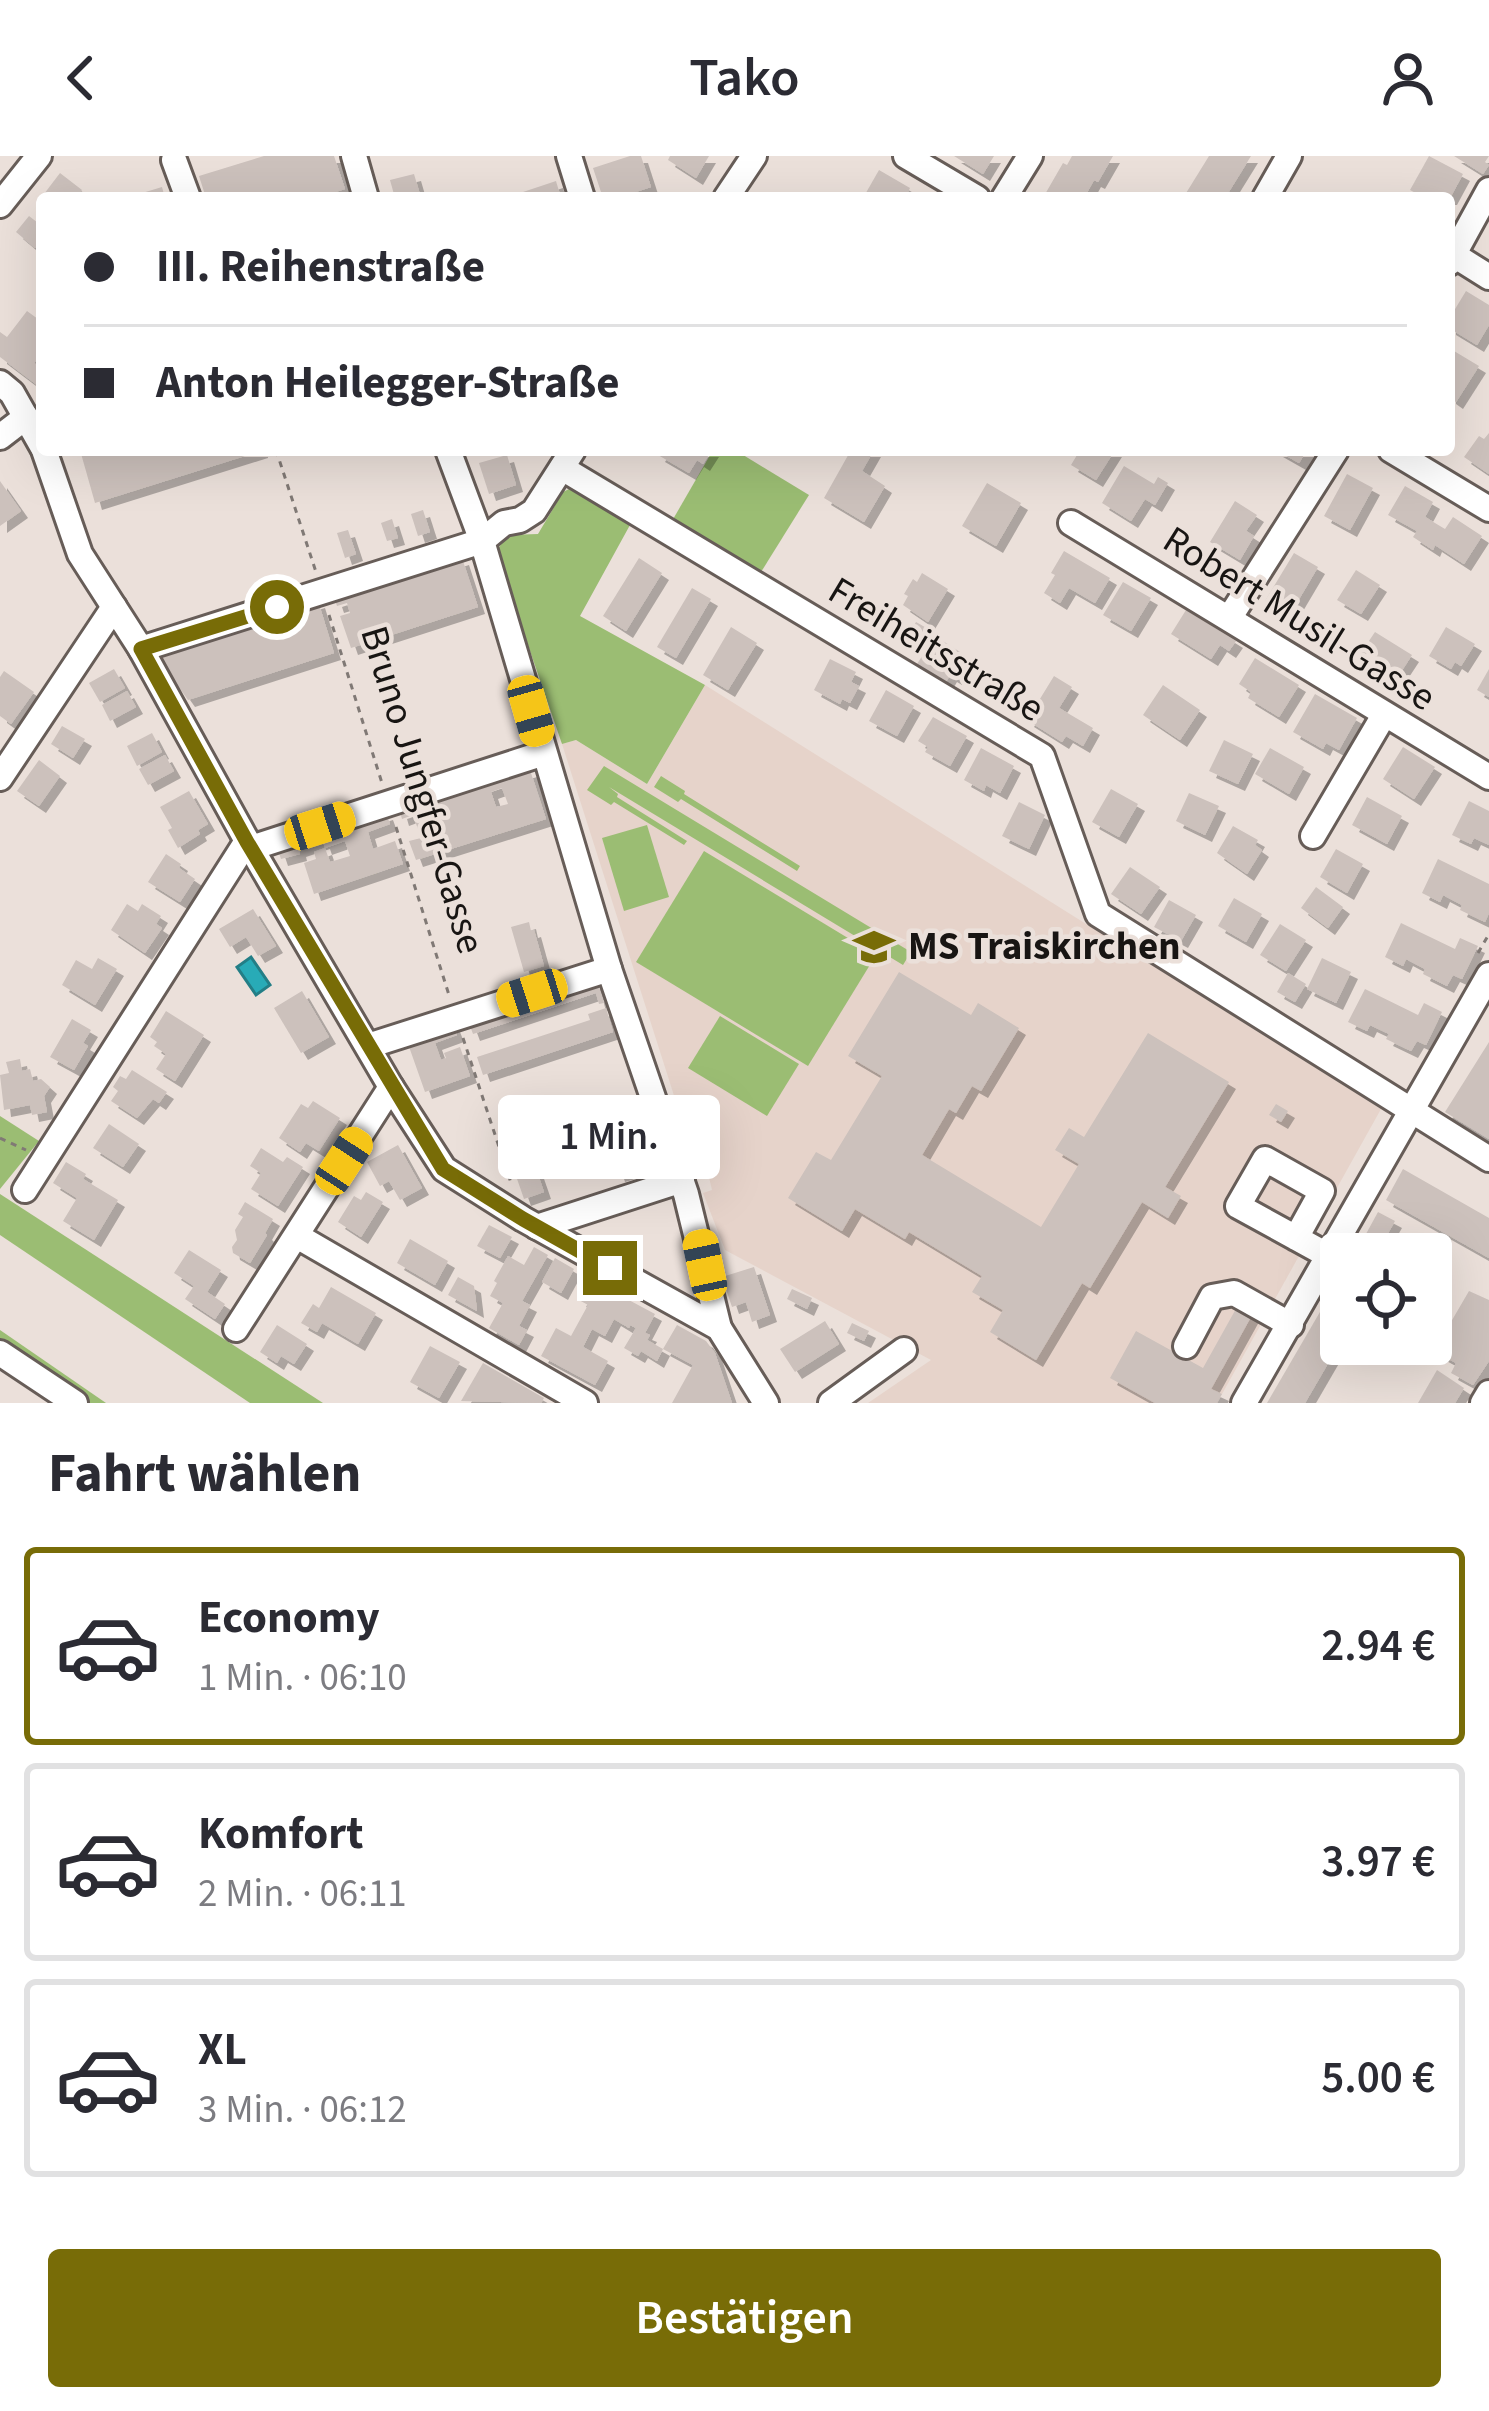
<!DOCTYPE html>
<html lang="de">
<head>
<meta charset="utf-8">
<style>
  body { margin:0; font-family:"Source Sans 3",sans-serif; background:#f2f2f3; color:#2b2b33; height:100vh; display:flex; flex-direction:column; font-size:45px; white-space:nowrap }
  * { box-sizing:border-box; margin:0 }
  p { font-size:39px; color:#7c7c81 }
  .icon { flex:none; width:66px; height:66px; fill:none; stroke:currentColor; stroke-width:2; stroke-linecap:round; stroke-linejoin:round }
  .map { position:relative; height:1247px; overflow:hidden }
  .drawer { display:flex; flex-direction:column; background:#fff; flex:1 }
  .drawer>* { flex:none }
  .hud { position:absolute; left:36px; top:36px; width:1419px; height:264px; border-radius:12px; box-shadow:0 12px 48px #0002; display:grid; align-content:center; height:264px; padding:0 48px; background:#fff }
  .controls { position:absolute; left:1320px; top:1077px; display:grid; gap:24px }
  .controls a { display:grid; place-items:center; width:132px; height:132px; border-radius:12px; background:#fff; box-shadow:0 12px 48px #0002; font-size:60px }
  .end { position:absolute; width:54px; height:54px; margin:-27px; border:15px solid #786c07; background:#fff; box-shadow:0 0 0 6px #fff }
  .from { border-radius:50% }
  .bubble { position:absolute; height:84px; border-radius:12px; background:#fff; box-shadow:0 12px 48px #0002; font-size:39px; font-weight:600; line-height:84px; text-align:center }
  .car { position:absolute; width:36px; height:72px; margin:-36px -18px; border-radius:15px; box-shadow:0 0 9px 3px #0007; background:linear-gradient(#f5c518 24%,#345 0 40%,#f5c518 0 76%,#345 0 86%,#f5c518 0) }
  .hud b { display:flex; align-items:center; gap:42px; height:114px; font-size:45px }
  .hud b+b { border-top:3px solid #e1e1e2 }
  .hud i { width:30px; height:30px; background:#2b2b33 }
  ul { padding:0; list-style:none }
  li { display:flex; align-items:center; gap:36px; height:198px; margin:0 24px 18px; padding:0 24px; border:6px solid #e1e1e2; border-radius:12px }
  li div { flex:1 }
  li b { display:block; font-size:45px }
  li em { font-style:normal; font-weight:600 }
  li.selected { border-color:#786c07 }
  li>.icon { width:108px; height:108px; stroke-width:1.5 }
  h2 { padding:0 48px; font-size:54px; line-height:144px }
  .primary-button { display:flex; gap:24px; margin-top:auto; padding:24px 48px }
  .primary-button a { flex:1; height:138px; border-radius:12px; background:#786c07; color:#fff; font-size:48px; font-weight:600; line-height:138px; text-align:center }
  header { display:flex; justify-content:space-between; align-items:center; height:156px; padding:0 48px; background:#fff; font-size:54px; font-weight:600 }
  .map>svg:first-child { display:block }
</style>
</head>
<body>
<header><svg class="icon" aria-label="back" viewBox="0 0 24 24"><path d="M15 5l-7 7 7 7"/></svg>Tako<svg class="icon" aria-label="person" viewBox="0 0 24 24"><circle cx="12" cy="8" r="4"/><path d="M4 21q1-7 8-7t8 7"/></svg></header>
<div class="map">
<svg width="1489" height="1247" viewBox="0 0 1489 1247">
  <defs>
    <filter id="shadow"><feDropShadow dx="7" dy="7" stdDeviation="0" flood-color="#0004"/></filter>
  </defs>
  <rect width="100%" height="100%" fill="#ebe0da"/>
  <!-- built -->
  <polygon fill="#e6d3ca" points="705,529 1381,953 1217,1247 868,1247 931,1204 725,1094 703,1037 712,1034 708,1017 699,1018 562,588 576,584 647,628"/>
  <!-- green -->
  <g fill="#9bbd73">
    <polygon points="713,294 735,294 809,339 761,416 672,365"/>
    <polygon points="569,333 575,334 630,369 580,460 705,529 647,628 576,584 562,588 496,396 507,379 538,378 563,336"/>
    <polygon points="604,610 911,796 903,809 609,631 618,638 617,641 687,685 684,689 614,646 611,649 587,634"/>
    <polygon points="661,620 685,635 684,638 800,710 797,715 681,643 678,646 654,631"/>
    <polygon points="647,669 669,741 624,755 602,682"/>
    <polygon points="704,695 876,799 808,910 636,806"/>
    <polygon points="720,860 799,908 767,960 688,912"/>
    <polygon points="0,960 39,985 0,1033"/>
    <polygon points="0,1038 323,1247 250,1247 0,1079"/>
    <polygon points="0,1174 106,1247 87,1247 0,1189"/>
  </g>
  <!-- water -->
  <polygon fill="#28abb7" stroke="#237e86" stroke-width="3" points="251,801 270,829 256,839 237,811"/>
  <!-- building -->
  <g fill="#ccc1bc" fill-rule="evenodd" filter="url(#shadow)">
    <polygon points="264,0 334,0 345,33 316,42 206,42 199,20"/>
    <polygon points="630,0 641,0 651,31 617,42 603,42 593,12"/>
    <polygon points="670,0 709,0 696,22 668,4"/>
    <polygon points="954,0 994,0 983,18"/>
    <polygon points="1072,0 1113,0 1098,26 1094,24 1084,42 1044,40 1063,7 1067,9"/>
    <polygon points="1209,0 1251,0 1225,42 1183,42"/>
    <polygon points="1429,0 1463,18 1450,42 1425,42 1410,34"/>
    <polygon points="1454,0 1489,0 1485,6 1489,9 1483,18"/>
    <polygon points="879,14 910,32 905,42 863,42"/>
    <polygon points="60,17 82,34 76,42 49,42 44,38"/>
    <polygon points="414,18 421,42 395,42 390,24"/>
    <polygon points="556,25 561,42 525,42 523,36"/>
    <polygon points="162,31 165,42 129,42 129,41"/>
    <polygon points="29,60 42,70 42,83 35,92 16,76"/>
    <polygon points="1466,135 1489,149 1489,169 1477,189 1449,172 1449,163"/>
    <polygon points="27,155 42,166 42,197 34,207 42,213 42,223 37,229 0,201 0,176 7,181"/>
    <polygon points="1449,192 1479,210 1456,246 1449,241"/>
    <polygon points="1489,277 1489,318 1464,301 1479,280 1484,283"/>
    <polygon points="80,294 261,294 261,295 95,347"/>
    <polygon points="661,294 712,294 703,308 697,304 689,317 658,299"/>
    <polygon points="851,294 874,294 862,315 885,330 864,366 824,342"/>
    <polygon points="1080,294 1083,297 1085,294 1115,294 1096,324 1071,309"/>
    <polygon points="1276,294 1307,294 1299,307"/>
    <polygon points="507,299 516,329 489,338 479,307"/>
    <polygon points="1124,310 1154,328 1158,321 1168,327 1155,349 1145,343 1131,365 1102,347"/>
    <polygon points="1347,318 1373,332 1350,374 1324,360"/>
    <polygon points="0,325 21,355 0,370"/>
    <polygon points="987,327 1021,347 996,390 962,370"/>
    <polygon points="1405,330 1433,346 1425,361 1445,373 1453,361 1482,380 1464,408 1435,389 1433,394 1413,381 1417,375 1388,359"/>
    <polygon points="1235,345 1257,359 1246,375 1254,380 1240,404 1210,386"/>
    <polygon points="423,354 430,376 418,380 411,358"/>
    <polygon points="392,363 398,382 387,385 381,367"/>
    <polygon points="348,374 356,398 345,402 337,377"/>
    <polygon points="1064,395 1110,422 1095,447 1069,432 1060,447 1044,437 1055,419 1051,417"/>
    <polygon points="1294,397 1318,411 1289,460 1265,445"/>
    <polygon points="462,402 478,451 351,492 340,460 350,457 347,447 337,450 335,444"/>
    <polygon points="639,402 662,417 626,475 603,460"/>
    <polygon points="1356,414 1380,429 1361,458 1337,444"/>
    <polygon points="922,417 948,433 928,466 903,449 908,440 904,438 913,423 917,426"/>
    <polygon points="1123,426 1151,442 1131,475 1103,459"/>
    <polygon points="692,432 711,443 676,502 657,491"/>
    <polygon points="318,445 334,497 188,544 154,496"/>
    <polygon points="1186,454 1236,485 1229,495 1220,489 1211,503 1171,478"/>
    <polygon points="916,466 930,474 919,493 905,485"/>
    <polygon points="731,471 757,487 728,534 703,519"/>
    <polygon points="1446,471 1475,488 1461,510 1455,506 1451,513 1429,500"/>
    <polygon points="1375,476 1412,499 1391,531 1354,507"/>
    <polygon points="935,480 968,501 955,522 950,519 946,526 917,508"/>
    <polygon points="1255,502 1299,529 1279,561 1248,542 1251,536 1239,528"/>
    <polygon points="830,503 856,516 851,526 859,530 850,547 842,543 840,548 814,534"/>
    <polygon points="114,513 125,532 100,546 89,527"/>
    <polygon points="1489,513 1489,541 1477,534"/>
    <polygon points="4,515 34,536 11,568 0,560 0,521"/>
    <polygon points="1054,520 1072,531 1059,552 1093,572 1083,590 1066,580 1062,586 1027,564"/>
    <polygon points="1163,529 1200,554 1180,584 1143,559"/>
    <polygon points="886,534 914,550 897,580 869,565"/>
    <polygon points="127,535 136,551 110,565 102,549"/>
    <polygon points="1315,538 1357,562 1339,594 1326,587 1323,593 1293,576"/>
    <polygon points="933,561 967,580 950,610 925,596 928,591 918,585"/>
    <polygon points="62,570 85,583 73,602 51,588"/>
    <polygon points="152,577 162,596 137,610 127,590"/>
    <polygon points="1224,584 1253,598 1238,628 1209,615"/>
    <polygon points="1403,591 1435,611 1414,643 1383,623"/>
    <polygon points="981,592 1014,610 1000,637 986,629 984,635 964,624"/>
    <polygon points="1270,592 1304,611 1289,638 1255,618"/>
    <polygon points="165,599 174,615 148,629 139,613"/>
    <polygon points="39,604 60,620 39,650 17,635"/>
    <path d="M530,614l16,49 -130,41 -7,-19 12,-3 -8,-23 -11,4 -2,-7zM502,632l6,16 -12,3 -5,-15z"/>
    <polygon points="1111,633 1138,648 1119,681 1092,666"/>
    <polygon points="189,635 208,668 198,674 200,678 178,692 168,674 172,672 160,651"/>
    <polygon points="1189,637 1219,650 1205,679 1176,665"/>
    <polygon points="1367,641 1402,660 1387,688 1352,669"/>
    <polygon points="1469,645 1489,655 1489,689 1474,682 1471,688 1452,679"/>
    <polygon points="1019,646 1045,659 1029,693 1002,680"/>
    <polygon points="386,657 390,668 368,676 373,693 395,685 403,708 314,738 304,707 316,703 314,696 325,692 330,706 350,700 345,685 325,692 323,686 299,694 300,698 281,703 277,691"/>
    <polygon points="1233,670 1258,684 1255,689 1262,694 1247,718 1217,697"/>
    <polygon points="1336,693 1363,708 1347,737 1320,721"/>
    <polygon points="166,698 181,708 179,712 195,723 180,746 148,726"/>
    <polygon points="1438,703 1489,728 1489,757 1485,766 1460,754 1462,749 1443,739 1440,746 1422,737"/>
    <polygon points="1130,711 1160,731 1141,758 1111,738"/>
    <polygon points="1316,731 1343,751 1328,772 1301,752"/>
    <polygon points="1234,742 1262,758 1246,786 1218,770"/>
    <polygon points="1169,744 1196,759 1181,785 1154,771"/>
    <polygon points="127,748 138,755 142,748 161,760 156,768 162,772 145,797 111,774"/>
    <polygon points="253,753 276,790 258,800 246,781 230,791 219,773"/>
    <polygon points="529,766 531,775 534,774 544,810 524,816 511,771"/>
    <polygon points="1401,767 1455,793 1460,782 1478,790 1462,823 1453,819 1447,830 1423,818 1425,813 1406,803 1403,810 1385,801"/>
    <polygon points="1280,768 1306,784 1286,815 1260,799"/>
    <polygon points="98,802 117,813 95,849 62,829 76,804 92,813"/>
    <polygon points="1322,802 1351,816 1336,847 1307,833"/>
    <polygon points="899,816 971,859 978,847 1019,872 981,935 972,930 956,957 949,953 922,999 1041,1071 1079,1008 1055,994 1069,972 1084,981 1148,877 1229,926 1165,1031 1181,1040 1168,1062 1142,1046 1090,1132 1082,1127 1036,1204 990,1176 1003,1154 972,1136 982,1120 909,1076 905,1083 855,1053 842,1075 788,1042 816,996 831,1004 882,920 848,900"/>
    <polygon points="1288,817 1306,828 1295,846 1277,836"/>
    <polygon points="597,825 604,847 599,848 596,837 473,878 469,867"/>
    <polygon points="1365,833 1418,859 1424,847 1442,856 1426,889 1417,885 1411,895 1386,883 1389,878 1370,869 1367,875 1348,866"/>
    <polygon points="302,835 329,881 301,897 274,852"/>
    <polygon points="606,852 613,876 483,919 477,901 590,864 588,858"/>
    <polygon points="166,855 204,879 175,925 156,913 166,898 154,890 157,886 150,881"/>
    <polygon points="72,863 91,874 83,887 88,890 74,914 50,901"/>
    <polygon points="453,869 457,879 435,887 441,904 446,902 444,897 460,891 470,920 425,936 407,885"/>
    <polygon points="1489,886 1489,983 1445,956"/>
    <polygon points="20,903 22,915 30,913 33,925 41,923 50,931 44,940 47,956 32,959 30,949 4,954 0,919 9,917 6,906"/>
    <polygon points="132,914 167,936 159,947 153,943 137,962 111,945 118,935 113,931 120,920 126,923"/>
    <polygon points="313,945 340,962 319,995 306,987 300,996 279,982 301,948 308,952"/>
    <polygon points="1276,948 1288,955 1281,966 1269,959"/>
    <polygon points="109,968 139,988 123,1011 93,992"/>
    <polygon points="398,989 422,1032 400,1044 389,1025 380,1030 367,1006"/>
    <polygon points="261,992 283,1006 287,1001 303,1011 278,1050 251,1033 261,1017 250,1010"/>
    <polygon points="625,993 632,1015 618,1019 611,997"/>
    <polygon points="66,1006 86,1018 83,1023 118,1044 94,1084 63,1065 77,1042 53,1027"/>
    <polygon points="535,1010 544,1036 524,1043 515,1017"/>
    <polygon points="1403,1013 1489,1062 1489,1102 1386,1044"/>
    <polygon points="366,1036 383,1046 361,1081 338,1066 354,1040 361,1044"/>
    <polygon points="245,1046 273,1063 265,1077 267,1079 250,1107 233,1097 232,1091 237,1084 235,1074 243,1061 238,1058"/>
    <polygon points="1378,1056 1395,1065 1376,1098 1355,1098"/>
    <polygon points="489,1069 512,1081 500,1102 477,1090"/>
    <polygon points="410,1083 448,1105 435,1129 397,1107"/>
    <polygon points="534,1091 548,1099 522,1145 530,1149 519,1170 527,1174 519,1189 489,1172 503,1147 490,1140 497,1127 494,1125 508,1100 524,1109"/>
    <polygon points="189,1094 221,1114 207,1136 225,1148 215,1163 185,1143 194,1130 174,1117"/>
    <polygon points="555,1102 574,1113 561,1137 542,1126"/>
    <polygon points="754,1111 770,1159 752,1166 746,1146 732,1151 722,1121"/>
    <polygon points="458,1121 474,1130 477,1155 448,1139"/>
    <polygon points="331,1131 376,1157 358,1188 322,1167 317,1176 301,1167 313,1148 319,1152"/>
    <polygon points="585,1133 607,1145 612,1135 655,1158 645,1177 650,1179 647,1184 663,1193 657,1205 641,1195 638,1200 624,1192 636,1172 630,1169 629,1172 614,1163 605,1180 592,1173 583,1191 608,1205 595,1229 541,1200 556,1172 571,1180 588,1149 579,1144"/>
    <polygon points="792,1133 812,1142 807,1153 787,1143"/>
    <polygon points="1469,1135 1489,1144 1489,1205 1473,1229 1451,1217 1456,1207 1434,1195"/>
    <polygon points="1324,1149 1341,1159 1341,1185 1305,1247 1267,1247"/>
    <polygon points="1237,1151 1252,1159 1211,1233 1222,1238 1217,1247 1155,1247 1110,1222 1136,1175 1203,1212"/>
    <polygon points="825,1165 839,1188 795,1216 780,1193"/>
    <polygon points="852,1167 869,1175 864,1185 847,1177"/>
    <polygon points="277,1169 307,1188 294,1208 281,1200 277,1207 260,1196"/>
    <polygon points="677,1169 706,1185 715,1197 732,1247 672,1247 693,1209 663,1193"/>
    <polygon points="430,1190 460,1206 439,1242 410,1226"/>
    <polygon points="483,1207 544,1242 541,1247 461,1245"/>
    <polygon points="1437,1214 1464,1232 1455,1247 1418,1247"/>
  </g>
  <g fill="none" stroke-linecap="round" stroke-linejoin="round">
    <!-- minor casing -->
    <g stroke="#675d58" stroke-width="30">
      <g id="minor">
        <polyline points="354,0 366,42"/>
        <polyline points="569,0 582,42"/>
        <polyline points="906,0 977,42"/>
        <polyline points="174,4 188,42"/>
        <polyline points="726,42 754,0"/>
        <polyline points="1004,42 1030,0"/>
        <polyline points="1265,42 1289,0"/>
        <polyline points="0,49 39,0"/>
        <polyline points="1454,99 1489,121"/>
        <polyline points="1449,107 1489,34"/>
        <polyline points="0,227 12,237 42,290"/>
        <polyline points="0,281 26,261"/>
        <polyline points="44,294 80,398 141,493 247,685 391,931 444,1013 523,1063 719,1172 766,1247"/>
        <polyline points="448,294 482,385 609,813 686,1038 719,1172"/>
        <polyline points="1391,294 1489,353"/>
        <polyline points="562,312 1042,600 1098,758 1489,1003"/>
        <polyline points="1071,367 1489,621"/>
        <polyline points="1230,461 1336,294"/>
        <polyline points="141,493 482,385 504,367 520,364 534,355 573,294"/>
        <polyline points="0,622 114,451"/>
        <polyline points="1313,680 1384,559"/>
        <polyline points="251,692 544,597"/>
        <polyline points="368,890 609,813"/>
        <polyline points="25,1034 247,685"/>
        <polyline points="537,1071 682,1024"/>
        <polyline points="297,1080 585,1247"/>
        <polyline points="1296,1082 1322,1035 1265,1003 1238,1050 1329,1100"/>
        <polyline points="236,1173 391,931"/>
        <polyline points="1186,1190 1212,1141 1234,1137 1291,1169"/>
        <polyline points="0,1197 75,1247"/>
        <polyline points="831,1247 904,1194"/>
        <polyline points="1244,1247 1489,819"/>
        <polyline points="1483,1247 1489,1237"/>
      </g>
    </g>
    <!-- path -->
    <g stroke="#807975" stroke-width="3" stroke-dasharray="6 6" stroke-linecap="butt">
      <polyline points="276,294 316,416"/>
      <polyline points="329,459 382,627"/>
      <polyline points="396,671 449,839"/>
      <polyline points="1478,797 1489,778"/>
      <polyline points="463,882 511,1027"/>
      <polyline points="0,982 26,994"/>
    </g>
    <!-- minor -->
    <use href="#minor" stroke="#fff" stroke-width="24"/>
  </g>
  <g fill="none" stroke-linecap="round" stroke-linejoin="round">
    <!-- route -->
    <polyline stroke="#786c07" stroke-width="15" points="277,451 141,493 247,686 443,1013 523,1063 610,1112"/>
  </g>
  <!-- icons -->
  <defs>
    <g id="school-bare" transform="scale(3.24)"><path d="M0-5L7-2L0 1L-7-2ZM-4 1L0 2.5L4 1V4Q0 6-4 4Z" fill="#786c07" stroke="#ebe0da" stroke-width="2.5" paint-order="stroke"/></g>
  </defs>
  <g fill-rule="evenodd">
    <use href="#school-bare" x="874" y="791"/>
  </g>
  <g text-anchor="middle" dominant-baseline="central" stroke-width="9" stroke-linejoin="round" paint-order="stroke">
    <!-- street labels -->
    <g font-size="39" fill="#181513" stroke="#ebe0da">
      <text transform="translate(1299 463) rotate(32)">Robert Musil-Gasse</text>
      <text transform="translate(936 494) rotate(31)">Freiheitsstraße</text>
      <text transform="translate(422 634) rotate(73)">Bruno Jungfer-Gasse</text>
    </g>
    <!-- poi labels -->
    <g font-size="39" font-weight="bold" fill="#181513" stroke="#ebe0da" text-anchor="start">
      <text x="908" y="791">MS Traiskirchen</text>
    </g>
  </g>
</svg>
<div class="controls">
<a><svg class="icon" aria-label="locate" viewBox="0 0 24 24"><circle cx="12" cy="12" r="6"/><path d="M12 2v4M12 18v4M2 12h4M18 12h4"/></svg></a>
</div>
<i class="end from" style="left:277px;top:451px"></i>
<i class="end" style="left:610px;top:1112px"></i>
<div class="bubble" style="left:498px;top:939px;width:222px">1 Min.</div>
<i class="car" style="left:531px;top:555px;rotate:164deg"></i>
<i class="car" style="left:320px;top:670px;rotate:72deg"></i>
<i class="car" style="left:532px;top:837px;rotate:252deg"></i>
<i class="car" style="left:344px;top:1005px;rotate:33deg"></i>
<i class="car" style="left:705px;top:1109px;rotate:348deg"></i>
<div class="hud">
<b><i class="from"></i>III. Reihenstraße</b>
<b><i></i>Anton Heilegger-Straße</b>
</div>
</div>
<section class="drawer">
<h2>Fahrt wählen</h2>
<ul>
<li class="selected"><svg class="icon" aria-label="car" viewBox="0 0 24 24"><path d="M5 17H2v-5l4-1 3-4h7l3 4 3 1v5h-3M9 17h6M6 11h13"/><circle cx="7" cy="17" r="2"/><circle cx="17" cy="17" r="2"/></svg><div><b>Economy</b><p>1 Min. · 06:10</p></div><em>2.94 €</em></li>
<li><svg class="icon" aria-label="car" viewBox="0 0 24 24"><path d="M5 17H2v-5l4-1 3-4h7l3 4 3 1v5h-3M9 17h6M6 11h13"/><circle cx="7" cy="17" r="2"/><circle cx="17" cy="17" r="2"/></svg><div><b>Komfort</b><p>2 Min. · 06:11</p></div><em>3.97 €</em></li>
<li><svg class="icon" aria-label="car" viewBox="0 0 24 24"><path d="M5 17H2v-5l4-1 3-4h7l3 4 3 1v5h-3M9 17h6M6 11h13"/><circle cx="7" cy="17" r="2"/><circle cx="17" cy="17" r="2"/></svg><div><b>XL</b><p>3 Min. · 06:12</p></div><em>5.00 €</em></li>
</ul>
<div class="primary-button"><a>Bestätigen</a></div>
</section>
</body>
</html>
